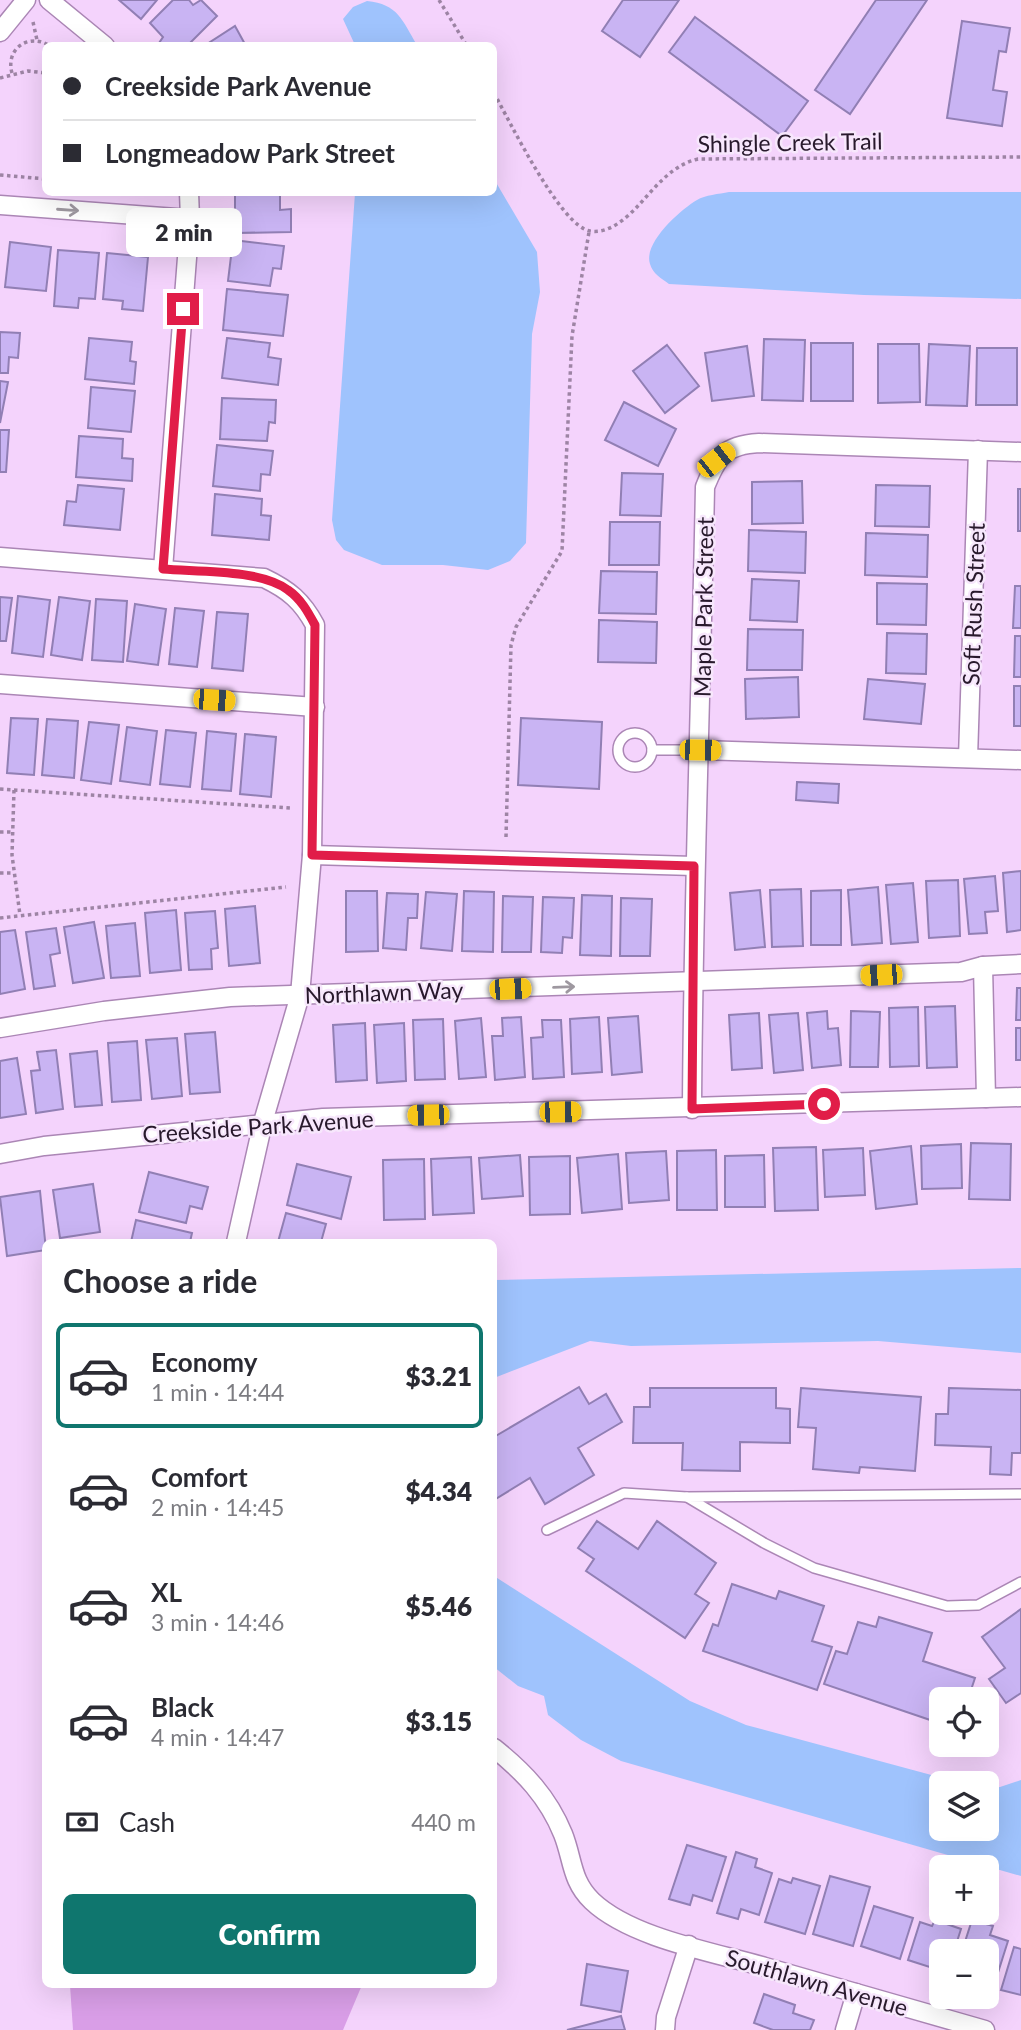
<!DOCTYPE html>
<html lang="en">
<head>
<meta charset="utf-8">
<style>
  body { margin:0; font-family:Lato,sans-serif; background:#f2f2f3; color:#2b2b33; height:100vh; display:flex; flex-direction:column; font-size:26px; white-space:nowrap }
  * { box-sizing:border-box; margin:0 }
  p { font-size:23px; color:#7c7c81 }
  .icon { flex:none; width:38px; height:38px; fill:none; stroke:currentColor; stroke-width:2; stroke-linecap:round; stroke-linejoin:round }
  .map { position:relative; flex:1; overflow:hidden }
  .sheet { position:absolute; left:42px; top:1239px; width:455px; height:749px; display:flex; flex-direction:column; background:#fff; border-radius:10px; box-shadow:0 7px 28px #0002 }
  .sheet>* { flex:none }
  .top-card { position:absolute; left:42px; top:42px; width:455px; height:154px; border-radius:10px; box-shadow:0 7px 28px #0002; display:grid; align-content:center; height:154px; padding:0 21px; background:#fff }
  .fabs { position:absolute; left:929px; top:1687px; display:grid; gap:14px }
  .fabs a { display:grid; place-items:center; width:70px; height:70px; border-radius:10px; background:#fff; box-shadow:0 7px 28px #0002; font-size:35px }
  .end { position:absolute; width:32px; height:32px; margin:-16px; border:9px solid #e11d48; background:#fff; box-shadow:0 0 0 4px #fff }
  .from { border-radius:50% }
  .bubble { position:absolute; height:49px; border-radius:10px; background:#fff; box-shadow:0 7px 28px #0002; font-size:23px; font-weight:800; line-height:49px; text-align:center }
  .car { position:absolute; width:21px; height:42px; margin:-21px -10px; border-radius:9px; box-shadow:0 0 5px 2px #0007; background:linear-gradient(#f5c518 24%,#345 0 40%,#f5c518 0 76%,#345 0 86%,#f5c518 0) }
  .top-card b { display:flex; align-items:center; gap:24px; height:66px; font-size:26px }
  .top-card b+b { border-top:2px solid #e1e1e2 }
  .top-card i { width:18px; height:18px; background:#2b2b33 }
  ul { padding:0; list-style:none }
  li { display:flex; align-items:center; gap:21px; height:105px; margin:0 14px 10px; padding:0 7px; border:4px solid transparent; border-radius:10px }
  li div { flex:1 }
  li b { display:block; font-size:26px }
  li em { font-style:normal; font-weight:800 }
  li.on { border-color:#0f766e }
  li>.icon { width:63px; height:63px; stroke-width:1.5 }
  h2 { padding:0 21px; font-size:32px; line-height:84px }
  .pay { display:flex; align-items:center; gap:18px; height:77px; padding:0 21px; font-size:26px }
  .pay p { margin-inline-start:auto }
  .action { display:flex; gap:14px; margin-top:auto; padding:14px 21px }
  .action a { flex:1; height:80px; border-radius:10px; background:#0f766e; color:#fff; font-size:28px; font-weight:800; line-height:80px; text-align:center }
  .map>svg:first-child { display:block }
</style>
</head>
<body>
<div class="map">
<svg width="1021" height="2030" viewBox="0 0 1021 2030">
  <rect width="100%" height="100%" fill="#f4d3fc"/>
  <!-- green -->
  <polygon fill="#d99ee7" points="70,1985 70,1984 362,1985 343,2030 73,2030"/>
  <!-- water -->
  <g fill="#9fc3fd">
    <path d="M367,1c31,3 35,19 50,44h-62l-12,-26 10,-12z"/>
    <polygon points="494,179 537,252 540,292 532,334 526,543 510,561 488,570 443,565 382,565 344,550 336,540 332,520 355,193 494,192"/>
    <path d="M729,192h292v107l-157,-4 -195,-11c-8,-6 -16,-10 -19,-20 -7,-21 30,-54 47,-64 8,-5 22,-6 32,-8z"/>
    <polygon points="1021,1268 1021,1353 878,1341 631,1346 590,1341 494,1378 494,1280"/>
    <polygon points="494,1576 690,1701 746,1725 961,1783 942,1783 942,1829 987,1829 987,1787 1000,1787 1021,1780 1021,1876 621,1761 581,1740 548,1715 544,1696 518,1686 494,1667"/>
  </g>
  <!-- building -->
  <g fill="#c9b4f3" stroke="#917fb4" stroke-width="2">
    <polygon points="119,0 157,0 141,19"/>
    <polygon points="173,0 189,0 193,5 201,0 217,16 187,46 157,46 163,37 150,23"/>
    <polygon points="623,0 679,0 640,57 602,31"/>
    <polygon points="876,0 927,0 850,114 815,90"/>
    <polygon points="695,17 808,101 782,136 669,52"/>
    <polygon points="962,21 1010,28 1006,52 999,51 993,90 1007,92 1002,126 947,118"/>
    <polygon points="235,26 246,46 204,46"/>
    <polygon points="235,192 280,192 280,210 291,209 291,232 235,233"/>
    <polygon points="233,240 284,246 281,269 273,268 270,286 228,281"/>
    <polygon points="10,242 51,247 46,291 5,287"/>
    <polygon points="58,250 99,253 95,299 79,298 78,308 54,306"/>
    <polygon points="107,253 148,257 143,311 122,309 123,301 103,299"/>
    <polygon points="227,289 288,295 283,336 223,330"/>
    <polygon points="0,332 20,333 18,358 9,357 8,373 0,373"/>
    <polygon points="89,338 132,342 130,361 136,362 134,384 85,379"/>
    <polygon points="227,338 270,343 268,357 281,359 278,385 222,378"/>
    <polygon points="764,339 805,340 803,401 762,400"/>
    <rect x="811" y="343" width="42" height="58"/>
    <polygon points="878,344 919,344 920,402 878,403"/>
    <polygon points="929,344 970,346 967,406 926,405"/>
    <polygon points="667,345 699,386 665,413 633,371"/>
    <polygon points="747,346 754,396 712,401 705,353"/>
    <polygon points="977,348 1017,348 1017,405 976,405"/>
    <polygon points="0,381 8,382 0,423"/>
    <polygon points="91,387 135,391 131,432 88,428"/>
    <polygon points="222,398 276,400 275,423 269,422 267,441 220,439"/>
    <polygon points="624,402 676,429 658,466 605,440"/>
    <polygon points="0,430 9,430 6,472 0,472"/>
    <polygon points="79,436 123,439 122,458 133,459 132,481 76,477"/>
    <polygon points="217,445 273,451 270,475 261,474 260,491 213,486"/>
    <polygon points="622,473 663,474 661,516 620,515"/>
    <polygon points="802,481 803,523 752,524 752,482"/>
    <polygon points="78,485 124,489 120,530 64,525 67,501 76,502"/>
    <polygon points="876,485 930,486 929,527 875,526"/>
    <rect x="1018" y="489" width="3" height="42"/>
    <polygon points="215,494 262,499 261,515 271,516 269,540 212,535"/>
    <polygon points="610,522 660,522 659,565 609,565"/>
    <polygon points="749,530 806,532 805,573 748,571"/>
    <polygon points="866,533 928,535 927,577 865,575"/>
    <polygon points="601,571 657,572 656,614 599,613"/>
    <polygon points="752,579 799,581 797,622 750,620"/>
    <polygon points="877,583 927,584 926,625 877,624"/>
    <polygon points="1015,586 1021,586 1021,628 1013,628"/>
    <polygon points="18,596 50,600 43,657 12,653"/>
    <polygon points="0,597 12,598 6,641 0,641"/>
    <polygon points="59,597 90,601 82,660 51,655"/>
    <polygon points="96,599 127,601 123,662 92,660"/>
    <polygon points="135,604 166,609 158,665 127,661"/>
    <polygon points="175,608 204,611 197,667 169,664"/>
    <polygon points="217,612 248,614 243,671 212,668"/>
    <polygon points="599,620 657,622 656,663 598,662"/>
    <polygon points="748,629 803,630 802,670 747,670"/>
    <polygon points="887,633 927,634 926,674 886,673"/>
    <polygon points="1015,636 1021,636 1021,677 1014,677"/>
    <polygon points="798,677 799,717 746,719 745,679"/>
    <polygon points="868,679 925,684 921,724 864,719"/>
    <rect x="1014" y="686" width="7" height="40"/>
    <polygon points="11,718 38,719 34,775 7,773"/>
    <polygon points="521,718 602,722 599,789 518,785"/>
    <polygon points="47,719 78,721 74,778 42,775"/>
    <polygon points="89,722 119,725 111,784 81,780"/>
    <polygon points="127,727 157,731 150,785 120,781"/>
    <polygon points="166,730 196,733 190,787 160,784"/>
    <polygon points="207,731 236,734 231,791 202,789"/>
    <polygon points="245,734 276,737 271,797 240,794"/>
    <polygon points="797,782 839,784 838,803 796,800"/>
    <polygon points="1021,871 1021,930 1007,932 1003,873"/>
    <polygon points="995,876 998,911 985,912 987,933 969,934 964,879"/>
    <polygon points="958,880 960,936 929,938 926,881"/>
    <polygon points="913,883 918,942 891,944 886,885"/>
    <polygon points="878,887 882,943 852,945 848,890"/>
    <polygon points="801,889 803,946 772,947 770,890"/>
    <polygon points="760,890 765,947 735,950 730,893"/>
    <polygon points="841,890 841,945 811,945 811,891"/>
    <polygon points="346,891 377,891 378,951 346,952"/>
    <polygon points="464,891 494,892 493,952 462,951"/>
    <polygon points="426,892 457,894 452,951 421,948"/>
    <polygon points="387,893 418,894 417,918 408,918 406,950 383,948"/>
    <polygon points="582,895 612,896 611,956 580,955"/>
    <polygon points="503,896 533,897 531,952 502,952"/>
    <polygon points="543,897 574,898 572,938 563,937 562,953 541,952"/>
    <polygon points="621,898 652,899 650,956 620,956"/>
    <polygon points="255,906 260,963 229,966 225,909"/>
    <polygon points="176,910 181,970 150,973 145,913"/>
    <polygon points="215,911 218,948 211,949 212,969 189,970 185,913"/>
    <polygon points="94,922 104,978 73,983 64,927"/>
    <polygon points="135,923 140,976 111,978 106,926"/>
    <polygon points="56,928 60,953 50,955 55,986 34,989 26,932"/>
    <polygon points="15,930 25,989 0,994 0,932"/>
    <polygon points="1017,988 1021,988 1021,1020 1016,1020"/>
    <polygon points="955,1006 957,1067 927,1068 925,1007"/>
    <polygon points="918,1007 919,1066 890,1067 889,1008"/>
    <polygon points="827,1011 828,1029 838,1028 841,1065 812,1068 807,1013"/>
    <polygon points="851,1011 880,1012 878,1067 850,1067"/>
    <polygon points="759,1013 762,1068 732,1070 729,1015"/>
    <polygon points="798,1013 803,1070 774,1073 769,1015"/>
    <polygon points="638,1016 642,1072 612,1075 608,1018"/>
    <polygon points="521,1017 525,1077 495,1080 492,1036 503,1036 502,1018"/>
    <polygon points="599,1017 602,1072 572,1074 570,1019"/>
    <polygon points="481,1018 486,1077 459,1079 455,1021"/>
    <polygon points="443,1019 445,1079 415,1080 413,1020"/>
    <polygon points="542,1020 561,1020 564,1077 533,1079 531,1038 543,1037"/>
    <polygon points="365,1023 367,1080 336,1082 333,1025"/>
    <polygon points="404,1023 406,1081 377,1083 374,1025"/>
    <rect x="1016" y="1028" width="5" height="32"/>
    <polygon points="215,1032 220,1092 190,1094 185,1034"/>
    <polygon points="177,1038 182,1096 152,1099 146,1040"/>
    <polygon points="137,1041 141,1100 112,1102 108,1043"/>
    <polygon points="56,1050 63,1109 36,1113 31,1071 40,1070 37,1052"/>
    <polygon points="97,1051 102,1105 75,1107 70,1054"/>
    <polygon points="17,1058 26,1114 0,1118 0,1061"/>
    <polygon points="971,1143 1011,1144 1010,1200 969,1199"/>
    <polygon points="961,1144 962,1188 922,1189 921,1146"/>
    <polygon points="911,1146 917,1204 876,1209 870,1151"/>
    <polygon points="816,1147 818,1210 775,1211 773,1148"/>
    <polygon points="863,1148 865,1195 825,1197 823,1150"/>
    <polygon points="716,1150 717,1210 677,1210 677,1151"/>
    <polygon points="666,1151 669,1200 629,1203 626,1153"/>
    <polygon points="618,1154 622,1209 582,1213 577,1158"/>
    <polygon points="520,1155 523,1196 482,1199 479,1158"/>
    <polygon points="764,1155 765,1207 725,1207 725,1156"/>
    <polygon points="570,1156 570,1214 530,1215 529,1157"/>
    <polygon points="471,1157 474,1213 433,1215 431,1159"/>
    <polygon points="424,1159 425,1219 384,1220 383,1160"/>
    <polygon points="297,1164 351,1177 341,1219 287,1205"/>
    <polygon points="149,1172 208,1187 202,1209 190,1206 186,1223 139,1212"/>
    <polygon points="93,1184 100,1232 60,1238 53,1190"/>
    <polygon points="40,1191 46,1250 7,1256 0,1197"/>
    <polygon points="286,1213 326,1224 321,1242 278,1242"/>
    <polygon points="136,1220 192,1233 190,1242 131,1242"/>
    <polygon points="579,1387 589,1404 606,1394 622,1422 578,1448 594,1475 545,1504 530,1478 494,1500 494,1437"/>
    <polygon points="650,1388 776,1388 776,1408 790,1409 790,1443 740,1442 740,1471 682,1470 683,1443 633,1443 634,1407 650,1407"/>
    <polygon points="801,1388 921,1397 915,1471 860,1467 859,1473 813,1469 816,1428 798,1427"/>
    <polygon points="949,1388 1021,1390 1021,1453 1012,1453 1011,1475 990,1474 991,1447 935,1445 936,1414 948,1414"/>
    <polygon points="597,1521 638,1549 657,1521 716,1563 695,1594 709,1603 685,1638 586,1571 594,1559 578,1548"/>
    <polygon points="732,1584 776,1599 779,1591 824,1606 812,1641 832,1647 817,1690 703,1651 713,1624 718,1626"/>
    <polygon points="1021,1609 1021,1693 1006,1703 989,1679 1005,1668 982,1637"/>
    <polygon points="879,1617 932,1633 923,1661 975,1678 968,1699 942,1699 942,1724 824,1684 836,1651 847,1654 858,1622 876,1627"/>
    <polygon points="687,1845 726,1857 712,1901 693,1895 690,1905 669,1899"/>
    <polygon points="736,1852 757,1859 755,1867 772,1873 759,1915 741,1909 738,1919 717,1913"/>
    <polygon points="830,1876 870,1887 853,1946 813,1934"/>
    <polygon points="793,1878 820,1886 805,1934 765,1922 779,1879 791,1883"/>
    <polygon points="874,1906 913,1918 900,1959 861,1946"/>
    <polygon points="935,1920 961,1929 954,1951 942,1951 942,1971 908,1960 920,1922 932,1926"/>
    <polygon points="972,1920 993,1926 990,1935 1008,1941 995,1982 987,1980 987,1951 962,1951"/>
    <polygon points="1014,1947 1021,1949 1021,1995 1001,1990"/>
    <polygon points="587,1964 628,1971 621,2012 581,2005"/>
    <polygon points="764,1994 795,2005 793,2013 814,2020 810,2030 773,2030 754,2023"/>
    <polygon points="621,2016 625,2030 567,2030"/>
  </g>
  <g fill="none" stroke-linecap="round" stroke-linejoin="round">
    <!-- lane casing -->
    <g stroke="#ab86b5" stroke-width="12">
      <g id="lane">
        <circle cx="635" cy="750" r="17"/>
        <polyline points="652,750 700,750"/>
        <polyline points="1021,1494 687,1497 764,1543 814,1568 947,1606 978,1605 1021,1582"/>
        <polyline points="547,1530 624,1493 687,1497"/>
      </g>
    </g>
    <!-- street casing -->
    <g stroke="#ab86b5" stroke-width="21">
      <g id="street">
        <polyline points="49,0 105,46"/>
        <polyline points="0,32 26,0"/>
        <polyline points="0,205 190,219"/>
        <path d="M0,557l264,21c25,12 38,23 51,47l-3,230 -12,140 -37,127 -27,120"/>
        <polyline points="163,569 190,219 189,192"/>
        <polyline points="0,684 315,707"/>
        <polyline points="700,750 1021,760"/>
        <polyline points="968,758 978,450"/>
        <polyline points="312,855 694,866"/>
        <polyline points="983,966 986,1098"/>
        <polyline points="0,1028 104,1011 230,997 961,972 983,966 1021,964"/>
        <path d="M692,1109c1,-207 9,-414 13,-622 12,-30 19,-42 54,-44l262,9"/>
        <polyline points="0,1154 44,1146 323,1118 1021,1097"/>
        <path d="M494,1748c30,24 54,49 69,86 10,25 8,47 29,67 39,37 121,51 173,66 73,21 147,42 220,63"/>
        <polyline points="665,2030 666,2017 689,1945"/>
        <polyline points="845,2030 856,1993"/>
      </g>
    </g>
    <!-- path -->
    <g stroke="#9d84a4" stroke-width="3.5" stroke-dasharray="3.5 3.5" stroke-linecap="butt">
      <polyline points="439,0 467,46"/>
      <polyline points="33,22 37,40"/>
      <path d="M12,73c-7,-24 17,-41 38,-27"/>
      <polyline points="0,78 28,71 46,73"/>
      <path d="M494,93c15,27 67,134 96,138 18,3 34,-11 46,-23 18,-19 35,-43 62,-49l323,-2"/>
      <polyline points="0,175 46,179"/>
      <polyline points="0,789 290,808"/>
      <polyline points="14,790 12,855 20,915"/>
      <polyline points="0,832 12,832"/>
      <polyline points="506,837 511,645 516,627 562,551 572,336 589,232"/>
      <polyline points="0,873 14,873"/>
      <polyline points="0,918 286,887"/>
    </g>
    <!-- lane -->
    <use href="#lane" stroke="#fff" stroke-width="9"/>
    <!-- street -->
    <use href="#street" stroke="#fff" stroke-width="18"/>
  </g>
  <!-- one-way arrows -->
  <defs><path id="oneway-shaft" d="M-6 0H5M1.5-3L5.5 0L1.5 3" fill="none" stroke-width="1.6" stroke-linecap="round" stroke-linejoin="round" transform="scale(1.75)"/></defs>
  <g stroke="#9e98a0">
    <use href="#oneway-shaft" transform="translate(68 210) rotate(4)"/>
    <use href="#oneway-shaft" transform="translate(564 987) rotate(-2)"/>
  </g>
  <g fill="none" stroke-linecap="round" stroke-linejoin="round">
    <!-- route -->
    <path stroke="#e11d48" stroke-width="9" d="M183,309l-20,260c35,3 97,0 125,21 13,9 20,22 27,35l-3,230 382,11 -2,243 132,-5"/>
  </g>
  <g text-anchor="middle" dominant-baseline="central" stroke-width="5" stroke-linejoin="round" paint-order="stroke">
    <!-- street labels -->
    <g font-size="23" fill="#28192c" stroke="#f7e7fc">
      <text transform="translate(790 142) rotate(-1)">Shingle Creek Trail</text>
      <text transform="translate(973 604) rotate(-88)">Soft Rush Street</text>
      <text transform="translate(703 607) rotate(-89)">Maple Park Street</text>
      <text transform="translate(384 992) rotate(-2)">Northlawn Way</text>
      <text transform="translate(258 1126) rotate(-4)">Creekside Park Avenue</text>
      <text transform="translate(817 1982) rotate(16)">Southlawn Avenue</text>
    </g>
  </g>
</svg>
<div class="fabs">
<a><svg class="icon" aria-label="locate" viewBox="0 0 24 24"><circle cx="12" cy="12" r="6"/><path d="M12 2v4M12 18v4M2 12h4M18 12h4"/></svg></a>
<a><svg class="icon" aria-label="layers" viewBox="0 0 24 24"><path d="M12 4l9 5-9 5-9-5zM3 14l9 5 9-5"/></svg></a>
<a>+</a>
<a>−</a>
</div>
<i class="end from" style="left:824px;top:1104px"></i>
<i class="end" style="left:183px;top:309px"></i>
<div class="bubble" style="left:126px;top:208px;width:116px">2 min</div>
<i class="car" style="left:716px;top:460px;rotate:52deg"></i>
<i class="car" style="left:214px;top:700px;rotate:94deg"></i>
<i class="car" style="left:700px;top:750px;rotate:91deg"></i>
<i class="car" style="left:881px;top:975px;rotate:267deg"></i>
<i class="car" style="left:510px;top:989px;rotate:88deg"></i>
<i class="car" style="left:560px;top:1112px;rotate:89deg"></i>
<i class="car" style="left:428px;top:1115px;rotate:269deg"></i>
<div class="top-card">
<b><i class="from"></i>Creekside Park Avenue</b>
<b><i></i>Longmeadow Park Street</b>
</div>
<section class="sheet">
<h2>Choose a ride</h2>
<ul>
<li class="on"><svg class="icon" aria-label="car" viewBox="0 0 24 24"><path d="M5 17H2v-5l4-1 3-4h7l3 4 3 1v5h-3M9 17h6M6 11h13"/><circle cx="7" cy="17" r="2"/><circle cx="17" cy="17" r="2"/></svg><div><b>Economy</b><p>1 min · 14:44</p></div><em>$3.21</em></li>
<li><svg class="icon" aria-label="car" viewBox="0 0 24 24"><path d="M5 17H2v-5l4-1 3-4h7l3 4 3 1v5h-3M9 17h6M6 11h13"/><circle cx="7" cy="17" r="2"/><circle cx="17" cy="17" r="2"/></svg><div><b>Comfort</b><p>2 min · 14:45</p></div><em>$4.34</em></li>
<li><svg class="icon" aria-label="car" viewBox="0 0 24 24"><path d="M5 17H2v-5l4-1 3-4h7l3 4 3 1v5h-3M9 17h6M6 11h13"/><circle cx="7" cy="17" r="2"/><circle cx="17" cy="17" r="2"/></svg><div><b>XL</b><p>3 min · 14:46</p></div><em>$5.46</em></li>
<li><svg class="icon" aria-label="car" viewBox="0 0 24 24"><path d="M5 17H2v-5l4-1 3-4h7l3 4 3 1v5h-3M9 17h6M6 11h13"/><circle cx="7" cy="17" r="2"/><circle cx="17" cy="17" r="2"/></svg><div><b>Black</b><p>4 min · 14:47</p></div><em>$3.15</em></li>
</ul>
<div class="pay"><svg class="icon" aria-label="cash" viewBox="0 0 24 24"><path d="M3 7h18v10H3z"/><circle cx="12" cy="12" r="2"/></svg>Cash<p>440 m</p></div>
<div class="action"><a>Confirm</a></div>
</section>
</div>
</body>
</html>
